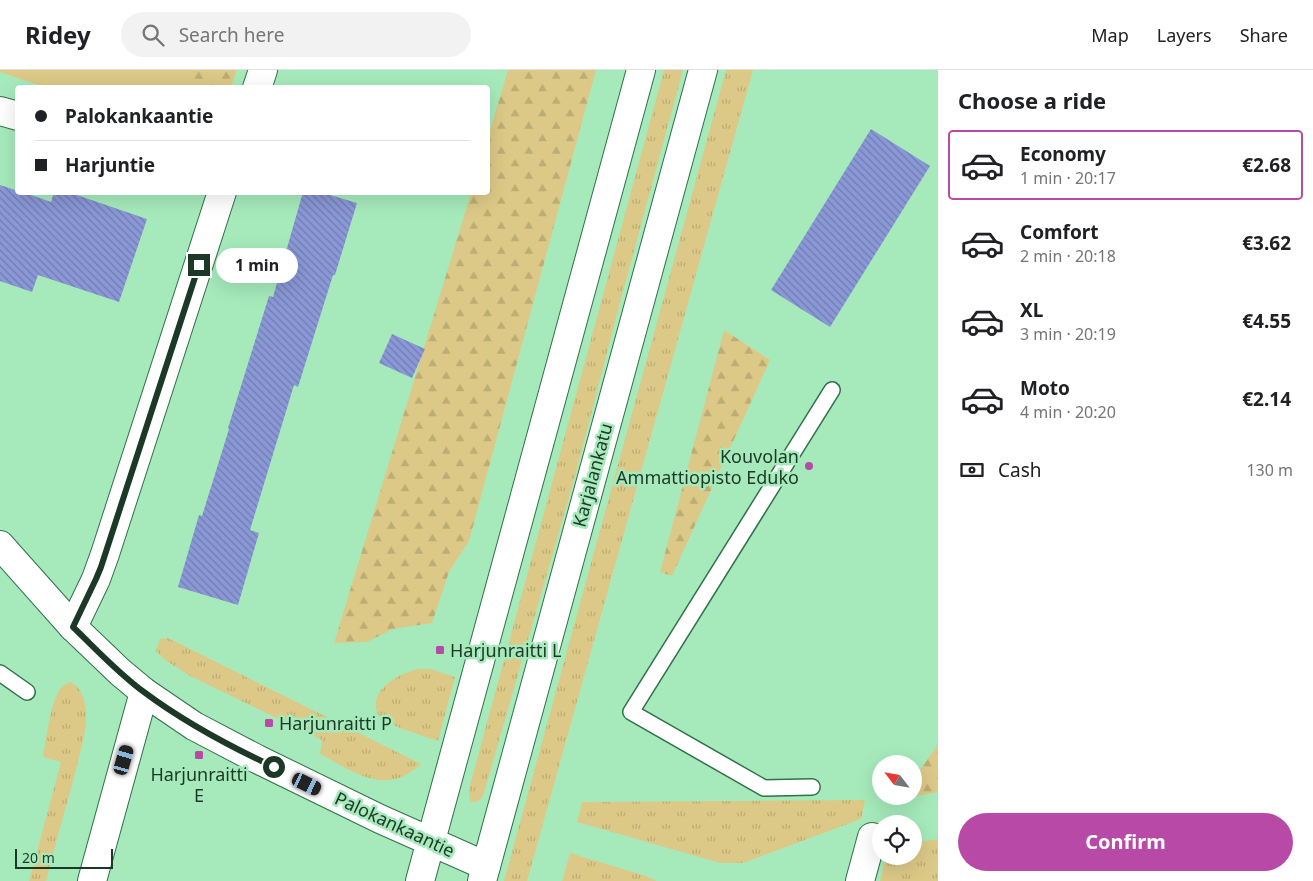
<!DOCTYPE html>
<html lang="en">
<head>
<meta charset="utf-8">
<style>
  body { margin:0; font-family:"Noto Sans",sans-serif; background:#f2f2f2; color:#202124; height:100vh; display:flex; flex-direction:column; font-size:19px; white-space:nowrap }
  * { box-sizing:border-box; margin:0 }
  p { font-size:16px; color:#757577 }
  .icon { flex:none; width:28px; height:28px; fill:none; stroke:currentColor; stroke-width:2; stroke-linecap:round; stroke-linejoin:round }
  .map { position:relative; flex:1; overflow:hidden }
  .sheet { display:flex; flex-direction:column; background:#fff; width:375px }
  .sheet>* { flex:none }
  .banner { position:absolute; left:15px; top:15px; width:475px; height:110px; border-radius:5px; box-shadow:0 5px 20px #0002; display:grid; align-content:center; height:110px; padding:0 20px; background:#fff }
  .needle { width:32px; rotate:301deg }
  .controls { position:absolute; left:872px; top:685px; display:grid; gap:10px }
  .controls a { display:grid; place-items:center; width:50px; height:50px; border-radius:50%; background:#fff; box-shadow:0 5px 20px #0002; font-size:25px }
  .scale { position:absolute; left:15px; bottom:12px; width:98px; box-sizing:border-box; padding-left:5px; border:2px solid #1c3826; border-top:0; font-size:14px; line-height:18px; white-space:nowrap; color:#1c3826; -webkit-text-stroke:4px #a6eabb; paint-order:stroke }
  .end { position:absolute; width:22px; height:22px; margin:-11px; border:6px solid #1c3826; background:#fff; box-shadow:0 0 0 2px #fff }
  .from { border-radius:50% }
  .bubble { position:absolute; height:35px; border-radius:18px; background:#fff; box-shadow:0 5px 20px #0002; font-size:16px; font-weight:700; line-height:35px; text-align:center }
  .car { position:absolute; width:15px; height:30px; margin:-15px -8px; border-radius:6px; box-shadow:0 0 4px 1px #0007; background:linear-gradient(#222 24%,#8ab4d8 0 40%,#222 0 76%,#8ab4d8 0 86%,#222 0) }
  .banner b { display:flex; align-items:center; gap:18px; height:48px; font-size:19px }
  .banner b+b { border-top:1px solid #e0e0e0 }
  .banner i { width:12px; height:12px; background:#202124 }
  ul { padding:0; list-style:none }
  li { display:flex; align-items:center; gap:15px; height:70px; margin:0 10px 8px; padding:0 10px; border:2px solid transparent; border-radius:5px }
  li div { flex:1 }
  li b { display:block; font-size:19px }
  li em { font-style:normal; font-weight:700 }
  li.on { border-color:#b849a7 }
  li>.icon { width:45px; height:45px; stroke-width:1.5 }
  h2 { padding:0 20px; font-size:22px; line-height:60px }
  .pay { display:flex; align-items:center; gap:12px; height:55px; padding:0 20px; font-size:19px }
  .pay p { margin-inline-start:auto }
  .cta { display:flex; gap:10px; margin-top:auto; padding:10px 20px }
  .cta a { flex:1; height:58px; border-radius:30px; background:#b849a7; color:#fff; font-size:20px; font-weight:700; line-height:58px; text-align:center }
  header { display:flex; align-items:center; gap:30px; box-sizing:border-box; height:70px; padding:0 25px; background:#fff; border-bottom:1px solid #e0e0e0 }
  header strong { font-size:24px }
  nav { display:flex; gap:28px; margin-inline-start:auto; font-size:18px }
  .search { width:350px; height:45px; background:#f2f2f2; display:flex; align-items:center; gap:12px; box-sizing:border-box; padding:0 18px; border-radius:28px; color:#757577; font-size:19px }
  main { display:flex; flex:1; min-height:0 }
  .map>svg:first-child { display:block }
</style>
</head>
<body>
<header>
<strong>Ridey</strong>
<div class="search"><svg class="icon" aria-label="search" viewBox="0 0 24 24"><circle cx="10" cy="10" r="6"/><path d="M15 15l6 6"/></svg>Search here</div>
<nav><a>Map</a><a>Layers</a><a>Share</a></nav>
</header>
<main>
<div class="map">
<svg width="938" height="811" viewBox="0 0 938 811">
  <defs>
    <pattern id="grass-tufts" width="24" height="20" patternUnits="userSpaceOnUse" patternTransform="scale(1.25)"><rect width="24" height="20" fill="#dcc987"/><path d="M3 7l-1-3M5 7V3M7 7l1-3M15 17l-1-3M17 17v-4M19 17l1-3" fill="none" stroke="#bcad74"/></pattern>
    <pattern id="forest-firs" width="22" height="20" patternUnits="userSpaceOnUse" patternTransform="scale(1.25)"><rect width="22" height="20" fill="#dcc987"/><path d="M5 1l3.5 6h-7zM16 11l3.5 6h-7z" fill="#bcad74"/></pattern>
    <pattern id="building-back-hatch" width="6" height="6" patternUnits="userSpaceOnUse" patternTransform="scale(1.25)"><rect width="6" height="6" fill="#8a98d7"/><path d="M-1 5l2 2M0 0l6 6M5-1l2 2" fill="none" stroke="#707dae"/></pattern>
  </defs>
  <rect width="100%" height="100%" fill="#a6eabb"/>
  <!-- grass -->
  <g fill="url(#grass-tufts)">
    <path d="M664,0h19l-62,229 -47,181 -90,313c-3,7 -6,11 -14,8l-1,-8v-4z"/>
    <polygon points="726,0 753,0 527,811 504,811"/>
    <path d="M168,568l253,126c-36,33 -65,9 -101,-10l2,-14 -132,-64 -25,-16 -9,-9 4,-12z"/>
    <path d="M416,599h14l25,8 -17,64c-14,-5 -49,-15 -58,-24 -3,-3 -4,-7 -4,-11 -1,-21 24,-31 40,-37z"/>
    <path d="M70,612c14,6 17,25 16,40 -2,21 -9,42 -14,63 -9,32 -18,64 -26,96h-17l32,-119 -18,-5c3,-16 8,-62 20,-71 0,-1 7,-4 7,-4z"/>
    <polygon points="865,730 861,749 743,793 720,793 577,752 582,732"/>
    <polygon points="938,769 938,811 880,811 886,786 914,786 914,773"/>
    <polygon points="570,783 646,806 657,811 562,811"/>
  </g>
  <!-- forest -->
  <g fill="url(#forest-firs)">
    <polygon points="65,0 237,0 231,17 62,18"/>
    <polygon points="508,0 596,0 469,471 449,502 432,553 393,559 367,572 334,573 471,123 488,122 488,67"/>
    <polygon points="724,260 770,290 672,506 660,502"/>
    <polygon points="938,674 938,722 900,729 902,726 914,726 914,709"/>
  </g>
  <!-- park -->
  <polygon fill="#dcc987" points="0,0 192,0 185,18 44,17 0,2"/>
  <!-- building -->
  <g fill="url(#building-back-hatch)">
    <polygon points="871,59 930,96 830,257 771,220"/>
    <polygon points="0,115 18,121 18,122 23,122 51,132 54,122 68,122 147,149 119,232 38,205 32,222 0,211"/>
    <polygon points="303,122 320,122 357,133 335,205 333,205 298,317 294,315 250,460 259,463 238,535 178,517 199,445 202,446 229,359 228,358 269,226 273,227"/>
    <polygon points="392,264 425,279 412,308 379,293"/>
  </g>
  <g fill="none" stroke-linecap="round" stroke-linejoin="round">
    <!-- service casing -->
    <g stroke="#2f7149" stroke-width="18">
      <g id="service">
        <polyline points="0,603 27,622"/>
        <polyline points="812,717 764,718 631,642 832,320"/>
      </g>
    </g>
    <!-- minor casing -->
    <g stroke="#2f7149" stroke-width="30">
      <g id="minor">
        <polyline points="257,18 263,0"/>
        <polyline points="0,41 18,46"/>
        <polyline points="73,557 96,509 105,484 222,122"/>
        <polyline points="92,811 144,622"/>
        <polyline points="860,811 872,767"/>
      </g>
    </g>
    <!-- tertiary casing -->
    <g stroke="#2f7149" stroke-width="30">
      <polyline id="tertiary" points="0,475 73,557 120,602 144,622 194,656 257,689 380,749 486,796"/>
    </g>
    <!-- secondary casing -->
    <g stroke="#2f7149" stroke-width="30">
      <g id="secondary">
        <polyline points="420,811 641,0"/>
        <polyline points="482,811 703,0"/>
      </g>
    </g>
    <!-- service -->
    <use href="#service" stroke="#fff" stroke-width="15"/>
    <!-- minor -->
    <use href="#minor" stroke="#fff" stroke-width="28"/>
    <!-- tertiary -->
    <use href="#tertiary" stroke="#fff" stroke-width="28"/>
    <!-- secondary -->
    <use href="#secondary" stroke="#fff" stroke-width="28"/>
  </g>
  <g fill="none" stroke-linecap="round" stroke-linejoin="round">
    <!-- route -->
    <path stroke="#1c3826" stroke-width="6" d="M199,195l-98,302 -5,12 -23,48c23,22 45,46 71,65 40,30 85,54 130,75"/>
  </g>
  <!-- markers -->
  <g fill="#b849a7" stroke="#a6eabb" stroke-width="2">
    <circle cx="809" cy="396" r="5"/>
    <rect x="435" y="575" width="10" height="10" rx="2.5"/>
    <rect x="264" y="648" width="10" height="10" rx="2.5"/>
    <rect x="194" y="680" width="10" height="10" rx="2.5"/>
  </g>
  <g text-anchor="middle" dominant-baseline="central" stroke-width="5" stroke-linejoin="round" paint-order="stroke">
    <!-- poi labels -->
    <g font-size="18" fill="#1c3826" stroke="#a6eabb" text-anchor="start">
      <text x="799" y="386" text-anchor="end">Kouvolan<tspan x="799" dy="21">Ammattiopisto Eduko</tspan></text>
      <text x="450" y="580">Harjunraitti L</text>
      <text x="279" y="653">Harjunraitti P</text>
      <text x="199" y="704" text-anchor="middle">Harjunraitti<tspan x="199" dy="21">E</tspan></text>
    </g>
    <!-- street labels -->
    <g font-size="18" fill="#1c3826" stroke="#a6eabb">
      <text transform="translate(592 405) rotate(-75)">Karjalankatu</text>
      <text transform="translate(395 754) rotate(25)">Palokankaantie</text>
    </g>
  </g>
</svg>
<div class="controls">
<a><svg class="needle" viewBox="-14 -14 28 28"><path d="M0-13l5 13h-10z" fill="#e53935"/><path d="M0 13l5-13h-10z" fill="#757577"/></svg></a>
<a><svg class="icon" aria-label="locate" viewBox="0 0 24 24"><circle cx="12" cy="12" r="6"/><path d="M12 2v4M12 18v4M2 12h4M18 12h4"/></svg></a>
</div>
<div class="scale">20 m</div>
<i class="end from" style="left:274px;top:697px"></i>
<i class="end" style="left:199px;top:195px"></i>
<div class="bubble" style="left:216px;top:178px;width:82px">1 min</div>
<i class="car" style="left:124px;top:690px;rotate:16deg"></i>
<i class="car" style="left:307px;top:714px;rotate:116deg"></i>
<div class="banner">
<b><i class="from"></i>Palokankaantie</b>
<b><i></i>Harjuntie</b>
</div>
</div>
<section class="sheet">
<h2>Choose a ride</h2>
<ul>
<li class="on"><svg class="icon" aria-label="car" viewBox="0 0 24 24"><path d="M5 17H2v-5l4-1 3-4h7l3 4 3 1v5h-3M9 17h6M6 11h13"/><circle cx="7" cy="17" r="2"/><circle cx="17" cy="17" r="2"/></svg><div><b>Economy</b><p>1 min · 20:17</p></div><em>€2.68</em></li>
<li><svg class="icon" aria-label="car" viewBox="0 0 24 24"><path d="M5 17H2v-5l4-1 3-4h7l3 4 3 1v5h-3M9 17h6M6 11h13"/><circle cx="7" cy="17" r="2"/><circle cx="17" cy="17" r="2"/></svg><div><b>Comfort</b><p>2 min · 20:18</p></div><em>€3.62</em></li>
<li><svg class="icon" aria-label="car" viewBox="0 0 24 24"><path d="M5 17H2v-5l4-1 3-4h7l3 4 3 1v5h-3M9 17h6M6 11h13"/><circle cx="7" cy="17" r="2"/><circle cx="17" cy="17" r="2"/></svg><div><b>XL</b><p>3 min · 20:19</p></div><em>€4.55</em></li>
<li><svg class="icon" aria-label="car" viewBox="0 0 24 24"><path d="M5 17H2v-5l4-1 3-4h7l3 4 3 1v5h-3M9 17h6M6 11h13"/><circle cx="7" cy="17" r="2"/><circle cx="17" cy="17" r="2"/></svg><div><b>Moto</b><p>4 min · 20:20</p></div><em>€2.14</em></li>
</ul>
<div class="pay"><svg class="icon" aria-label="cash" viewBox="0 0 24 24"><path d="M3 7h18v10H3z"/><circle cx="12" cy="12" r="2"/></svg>Cash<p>130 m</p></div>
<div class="cta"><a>Confirm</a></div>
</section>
</main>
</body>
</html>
